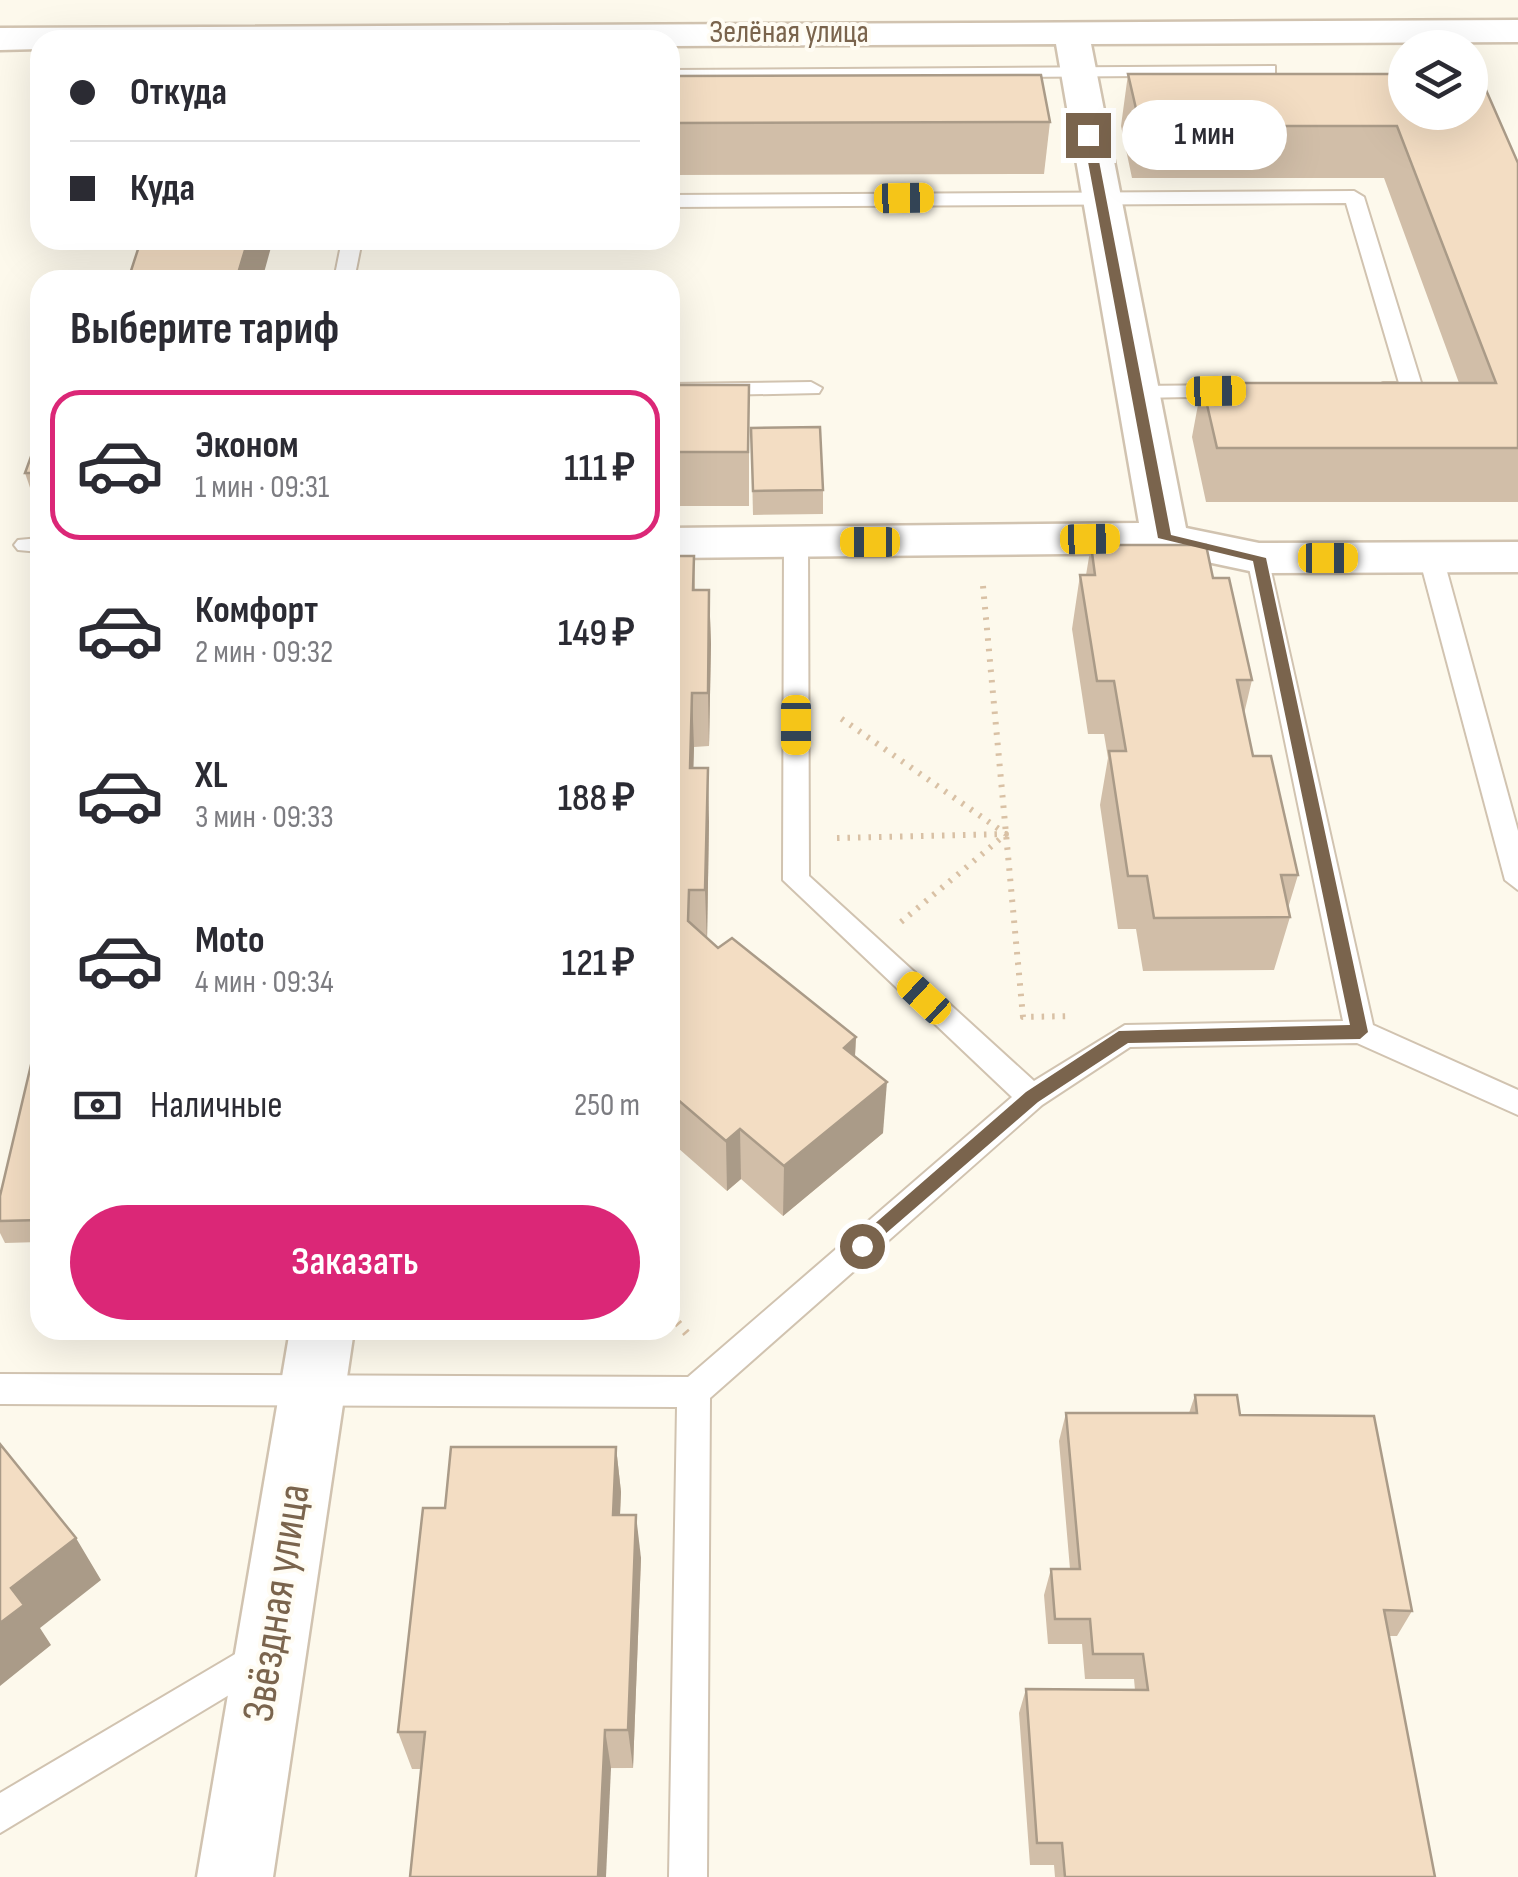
<!DOCTYPE html>
<html lang="ru">
<head>
<meta charset="utf-8">
<style>
  body { margin:0; font-family:"Sofia Sans Condensed",sans-serif; background:#f7f7f7; color:#2b2b33; height:100vh; display:flex; flex-direction:column; font-size:38px; white-space:nowrap }
  * { box-sizing:border-box; margin:0 }
  p { font-size:32px; color:#7c7c81 }
  .icon { flex:none; width:55px; height:55px; fill:none; stroke:currentColor; stroke-width:2; stroke-linecap:round; stroke-linejoin:round }
  .map { position:relative; flex:1; overflow:hidden }
  .panel { position:absolute; left:30px; top:270px; width:650px; height:1070px; display:flex; flex-direction:column; background:#fff; border-radius:30px; box-shadow:0 10px 40px #0002 }
  .panel>* { flex:none }
  .banner { position:absolute; left:30px; top:30px; width:650px; height:220px; border-radius:30px; box-shadow:0 10px 40px #0002; display:grid; align-content:center; height:220px; padding:0 40px; background:#fff }
  .buttons { position:absolute; left:1388px; top:30px; display:grid; gap:20px }
  .buttons a { display:grid; place-items:center; width:100px; height:100px; border-radius:50%; background:#fff; box-shadow:0 10px 40px #0002; font-size:50px }
  .end { position:absolute; width:45px; height:45px; margin:-22px; border:12px solid #7a644d; background:#fff; box-shadow:0 0 0 5px #fff }
  .from { border-radius:50% }
  .bubble { position:absolute; height:70px; border-radius:35px; background:#fff; box-shadow:0 10px 40px #0002; font-size:32px; font-weight:600; line-height:70px; text-align:center }
  .car { position:absolute; width:30px; height:60px; margin:-30px -15px; border-radius:12px; box-shadow:0 0 8px 2px #0007; background:linear-gradient(#f5c518 24%,#345 0 40%,#f5c518 0 76%,#345 0 86%,#f5c518 0) }
  .banner b { display:flex; align-items:center; gap:35px; height:95px; font-size:38px }
  .banner b+b { border-top:2px solid #e1e1e2 }
  .banner i { width:25px; height:25px; background:#2b2b33 }
  ul { padding:0; list-style:none }
  li { display:flex; align-items:center; gap:30px; height:150px; margin:0 20px 15px; padding:0 20px; border:5px solid transparent; border-radius:30px }
  li div { flex:1 }
  li b { display:block; font-size:38px }
  li em { font-style:normal; font-weight:600 }
  li.on { border-color:#db2777 }
  li>.icon { width:90px; height:90px; stroke-width:1.5 }
  h2 { padding:0 40px; font-size:45px; line-height:120px }
  .pay { display:flex; align-items:center; gap:25px; height:110px; padding:0 40px; font-size:38px }
  .pay p { margin-inline-start:auto }
  .action { display:flex; gap:20px; margin-top:auto; padding:20px 40px }
  .action a { flex:1; height:115px; border-radius:60px; background:#db2777; color:#fff; font-size:40px; font-weight:600; line-height:115px; text-align:center }
  .map>svg:first-child { display:block }
</style>
</head>
<body>
<div class="map">
<svg width="1518" height="1877" viewBox="0 0 1518 1877">
  <rect width="100%" height="100%" fill="#fdf9ec"/>
  <g fill="none" stroke-linecap="round" stroke-linejoin="round">
    <!-- service casing -->
    <g stroke="#d1c3b0" stroke-width="4">
      <g id="service">
        <polygon points="1275,66 1275,74 1269,75 670,80 670,70"/>
        <polygon points="1354,191 1364,197 1423,389 1420,394 1383,395 1372,389 1383,383 1399,383 1346,203 670,207 670,195"/>
        <polygon points="342,240 362,240 354,280 334,280"/>
        <polygon points="811,382 822,388 819,393 670,396 670,384"/>
        <polygon points="1235,385 1243,386 1243,396 1137,398 1126,392 1137,386"/>
        <polygon points="796,536 808,543 809,876 1034,1081 1125,1025 1343,1021 1247,558 1251,553 1267,553 1373,1025 1518,1090 1518,1115 1357,1043 1130,1047 1042,1105 710,1398 707,1877 669,1877 677,1407 0,1404 0,1374 688,1377 1012,1097 783,880 784,543"/>
        <polygon points="40,538 40,552 18,550 14,545 18,540"/>
        <polygon points="1431,549 1443,557 1518,831 1518,890 1505,880 1419,557"/>
        <polygon points="264,1637 277,1642 282,1654 277,1666 0,1833 0,1793"/>
      </g>
    </g>
    <!-- minor casing -->
    <g stroke="#d1c3b0" stroke-width="5">
      <g id="minor">
        <polygon points="1518,20 1518,42 1091,44 1186,528 1259,543 1518,542 1518,572 1259,573 1165,553 670,558 670,528 1139,523 1056,44 670,46 670,40 40,40 40,49 0,50 0,28"/>
        <polygon points="290,1330 354,1330 273,1877 197,1877"/>
      </g>
    </g>
    <!-- path-far1 -->
    <g stroke="#d9c1a5" stroke-width="6" stroke-dasharray="2.5 8" stroke-linecap="butt">
      <polyline points="983,586 1023,1017 1073,1016"/>
      <polyline points="837,838 1006,834 839,717"/>
      <polyline points="901,922 1006,834"/>
    </g>
    <!-- path -->
    <polyline stroke="#d9c1a5" stroke-width="8" stroke-dasharray="2.5 9" stroke-linecap="butt" points="670,1314 689,1336"/>
    <!-- service -->
    <use href="#service" fill="#fff" fill-rule="evenodd"/>
    <!-- minor -->
    <use href="#minor" fill="#fff" fill-rule="evenodd"/>
  </g>
  <!-- wall -->
  <g fill="#d1bea8">
    <polygon points="1128,74 1405,74 1518,163 1518,502 1206,502 1192,437 1202,383 1459,383 1384,178 1132,178 1121,126"/>
    <polygon points="670,76 1050,122 1044,174 670,175"/>
    <rect x="670" y="385" width="79" height="121"/>
    <polygon points="751,428 823,490 823,514 753,515"/>
    <polygon points="40,432 40,517 25,473"/>
    <polygon points="1091,545 1213,578 1252,680 1244,714 1253,756 1298,875 1288,908 1290,917 1274,970 1143,971 1136,929 1118,929 1100,805 1108,758 1104,734 1088,734 1072,629 1080,575 1086,575"/>
    <polygon points="670,556 694,556 695,590 709,590 711,644 709,746 694,747 693,768 709,822 707,938 718,948 856,1037 855,1057 883,1133 783,1216 741,1179 727,1191 670,1141"/>
    <polygon points="40,1048 40,1242 5,1243 0,1233 0,1196"/>
    <polygon points="1195,1395 1240,1415 1412,1611 1397,1636 1389,1636 1435,1877 1055,1877 1054,1865 1030,1865 1019,1713 1026,1689 1135,1690 1134,1679 1085,1679 1082,1644 1048,1644 1044,1595 1051,1569 1070,1569 1059,1441 1066,1413 1189,1413"/>
    <polygon points="616,1447 621,1492 620,1515 641,1558 633,1768 412,1769 398,1732 445,1508"/>
  </g>
  <!-- shaded-wall -->
  <g fill="#aa9b88">
    <polygon points="248,240 273,240 262,280 236,280"/>
    <polygon points="709,590 711,644 709,746 708,693"/>
    <polygon points="692,693 694,747 692,822 690,768"/>
    <polygon points="708,768 709,822 707,943 705,890"/>
    <polygon points="856,1037 853,1088 844,1048"/>
    <polygon points="887,1082 883,1133 783,1216 784,1166"/>
    <polygon points="740,1129 741,1179 727,1191 726,1141"/>
    <polygon points="616,1447 621,1492 618,1558 613,1515"/>
    <polygon points="636,1515 641,1558 633,1768 628,1730"/>
    <polygon points="76,1538 101,1580 40,1628 51,1645 0,1686 0,1623 11,1588"/>
    <polygon points="605,1730 611,1768 606,1877 598,1877"/>
  </g>
  <!-- building -->
  <g fill="#f3ddc3" stroke="#aa9b88" stroke-width="2.5">
    <polygon points="1128,74 1405,74 1405,112 1470,112 1470,74 1479,74 1518,163 1518,448 1217,448 1202,383 1496,383 1397,126 1140,126"/>
    <polygon points="1041,75 1050,122 670,123 670,76"/>
    <polygon points="141,240 248,240 236,280 128,280"/>
    <polygon points="670,385 749,385 748,452 670,452"/>
    <polygon points="820,427 823,490 753,491 751,428"/>
    <polygon points="40,432 40,473 25,473"/>
    <polygon points="1091,545 1206,545 1213,578 1229,578 1252,680 1237,680 1253,756 1271,756 1298,875 1281,875 1290,917 1154,918 1147,876 1128,876 1109,751 1126,751 1114,681 1097,681 1080,575 1095,575"/>
    <polygon points="670,556 694,556 693,590 709,590 708,693 692,693 690,768 708,768 705,890 689,890 688,921 718,948 732,938 856,1037 844,1048 887,1082 784,1166 740,1129 726,1141 670,1093"/>
    <polygon points="35,1048 40,1048 40,1220 0,1221 0,1196"/>
    <polygon points="1195,1395 1237,1395 1240,1415 1374,1416 1412,1611 1384,1610 1435,1877 1065,1877 1062,1843 1037,1843 1026,1689 1148,1690 1143,1654 1093,1654 1090,1619 1055,1619 1051,1569 1080,1569 1066,1413 1197,1413"/>
    <polygon points="0,1444 76,1538 11,1588 24,1605 0,1623"/>
    <polygon points="451,1447 616,1447 613,1515 636,1515 628,1730 605,1730 598,1877 410,1877 425,1732 398,1732 423,1508 445,1508"/>
  </g>
  <!-- route -->
  <polygon fill="#7a644d" points="1088,131 1094,135 1171,535 1266,558 1368,1032 1360,1039 1128,1043 1038,1102 862,1254 853,1246 856,1240 1026,1092 1119,1031 1350,1025 1253,561 1158,538 1083,135"/>
  <g text-anchor="middle" dominant-baseline="central" stroke-width="8" stroke-linejoin="round" paint-order="stroke">
    <!-- far-street labels -->
    <g font-size="32" fill="#7a644d" stroke="#fffcf3">
      <text x="789" y="32">Зелёная улица</text>
    </g>
    <!-- near-street labels -->
    <g font-size="45" fill="#7a644d" stroke="#fffcf3">
      <text transform="translate(277 1603) rotate(-81)">Звёздная улица</text>
    </g>
  </g>
</svg>
<div class="buttons">
<a><svg class="icon" aria-label="layers" viewBox="0 0 24 24"><path d="M12 4l9 5-9 5-9-5zM3 14l9 5 9-5"/></svg></a>
</div>
<i class="end from" style="left:862px;top:1246px"></i>
<i class="end" style="left:1088px;top:135px"></i>
<div class="bubble" style="left:1122px;top:100px;width:165px">1 мин</div>
<i class="car" style="left:904px;top:198px;rotate:89deg"></i>
<i class="car" style="left:1216px;top:391px;rotate:89deg"></i>
<i class="car" style="left:1090px;top:539px;rotate:89deg"></i>
<i class="car" style="left:870px;top:542px;rotate:270deg"></i>
<i class="car" style="left:1328px;top:558px;rotate:90deg"></i>
<i class="car" style="left:796px;top:725px;rotate:180deg"></i>
<i class="car" style="left:924px;top:998px;rotate:313deg"></i>
<div class="banner">
<b><i class="from"></i>Откуда</b>
<b><i></i>Куда</b>
</div>
<section class="panel">
<h2>Выберите тариф</h2>
<ul>
<li class="on"><svg class="icon" aria-label="car" viewBox="0 0 24 24"><path d="M5 17H2v-5l4-1 3-4h7l3 4 3 1v5h-3M9 17h6M6 11h13"/><circle cx="7" cy="17" r="2"/><circle cx="17" cy="17" r="2"/></svg><div><b>Эконом</b><p>1 мин · 09:31</p></div><em>111 ₽</em></li>
<li><svg class="icon" aria-label="car" viewBox="0 0 24 24"><path d="M5 17H2v-5l4-1 3-4h7l3 4 3 1v5h-3M9 17h6M6 11h13"/><circle cx="7" cy="17" r="2"/><circle cx="17" cy="17" r="2"/></svg><div><b>Комфорт</b><p>2 мин · 09:32</p></div><em>149 ₽</em></li>
<li><svg class="icon" aria-label="car" viewBox="0 0 24 24"><path d="M5 17H2v-5l4-1 3-4h7l3 4 3 1v5h-3M9 17h6M6 11h13"/><circle cx="7" cy="17" r="2"/><circle cx="17" cy="17" r="2"/></svg><div><b>XL</b><p>3 мин · 09:33</p></div><em>188 ₽</em></li>
<li><svg class="icon" aria-label="car" viewBox="0 0 24 24"><path d="M5 17H2v-5l4-1 3-4h7l3 4 3 1v5h-3M9 17h6M6 11h13"/><circle cx="7" cy="17" r="2"/><circle cx="17" cy="17" r="2"/></svg><div><b>Moto</b><p>4 мин · 09:34</p></div><em>121 ₽</em></li>
</ul>
<div class="pay"><svg class="icon" aria-label="cash" viewBox="0 0 24 24"><path d="M3 7h18v10H3z"/><circle cx="12" cy="12" r="2"/></svg>Наличные<p>250 m</p></div>
<div class="action"><a>Заказать</a></div>
</section>
</div>
</body>
</html>
